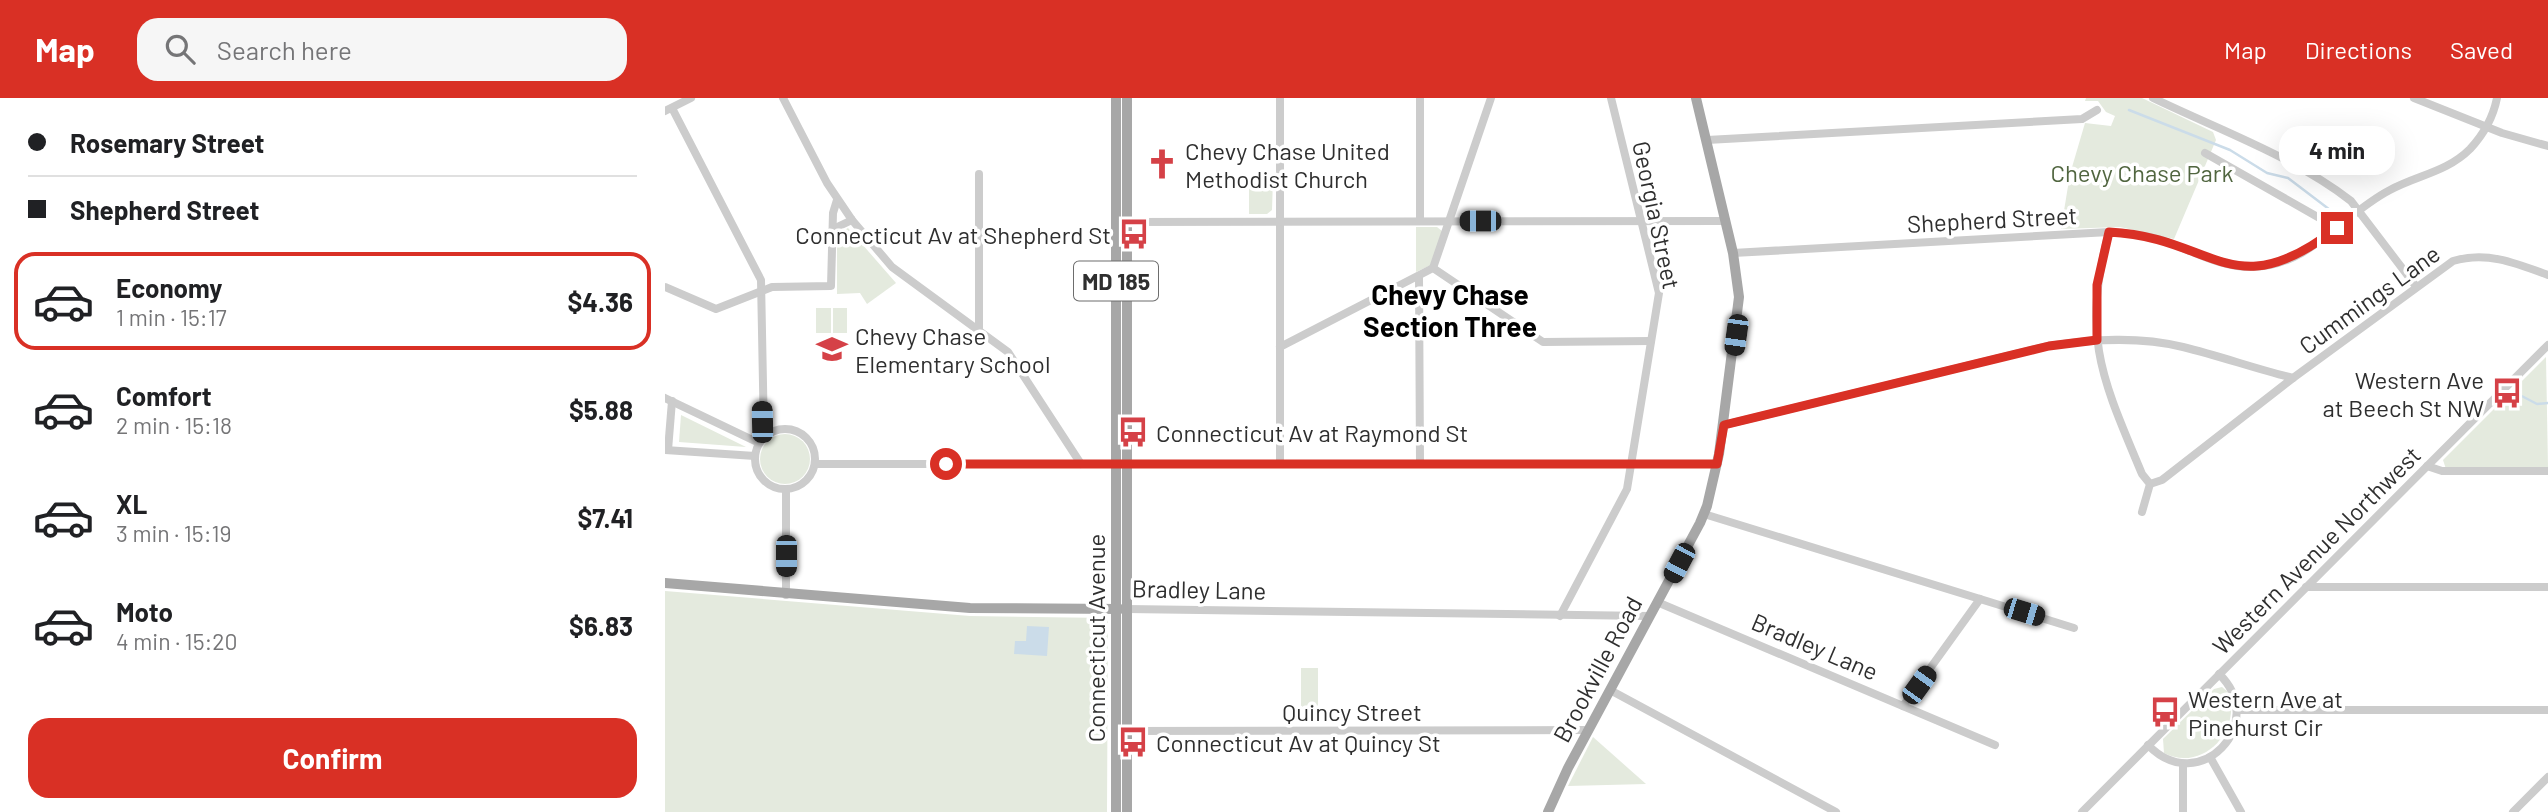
<!DOCTYPE html>
<html lang="en">
<head>
<meta charset="utf-8">
<style>
  body { margin:0; font-family:Barlow,sans-serif; background:#f6f6f6; color:#202124; height:100vh; display:flex; flex-direction:column; font-size:26px; white-space:nowrap }
  * { box-sizing:border-box; margin:0 }
  p { font-size:23px; color:#757577 }
  .icon { flex:none; width:38px; height:38px; fill:none; stroke:currentColor; stroke-width:2; stroke-linecap:round; stroke-linejoin:round }
  .map { position:relative; flex:1; overflow:hidden }
  .drawer { display:flex; flex-direction:column; background:#fff; width:665px }
  .drawer>* { flex:none }
  .banner { display:grid; align-content:center; height:154px; padding:0 28px; background:#fff }
  .end { position:absolute; width:32px; height:32px; margin:-16px; border:9px solid #d93025; background:#fff; box-shadow:0 0 0 4px #fff }
  .from { border-radius:50% }
  .bubble { position:absolute; height:49px; border-radius:21px; background:#fff; box-shadow:0 7px 28px #0002; font-size:23px; font-weight:700; line-height:49px; text-align:center }
  .car { position:absolute; width:21px; height:42px; margin:-21px -10px; border-radius:9px; box-shadow:0 0 5px 2px #0007; background:linear-gradient(#222 24%,#8ab4d8 0 40%,#222 0 76%,#8ab4d8 0 86%,#222 0) }
  .banner b { display:flex; align-items:center; gap:24px; height:66px; font-size:26px }
  .banner b+b { border-top:2px solid #e0e0e0 }
  .banner i { width:18px; height:18px; background:#202124 }
  ul { padding:0; list-style:none }
  li { display:flex; align-items:center; gap:21px; height:98px; margin:0 14px 10px; padding:0 14px; border:4px solid transparent; border-radius:21px }
  li div { flex:1 }
  li b { display:block; font-size:26px }
  li em { font-style:normal; font-weight:700 }
  li.on { border-color:#d93025 }
  li>.icon { width:63px; height:63px; stroke-width:1.5 }
  .button { display:flex; gap:14px; margin-top:auto; padding:14px 28px }
  .button a { flex:1; height:80px; border-radius:21px; background:#d93025; color:#fff; font-size:28px; font-weight:700; line-height:80px; text-align:center }
  header { display:flex; align-items:center; gap:42px; box-sizing:border-box; height:98px; padding:0 35px; background:#d93025; color:#fff }
  header strong { font-size:33px }
  nav { display:flex; gap:38px; margin-inline-start:auto; font-size:24px }
  .search { width:490px; height:63px; background:#f6f6f6; display:flex; align-items:center; gap:18px; box-sizing:border-box; padding:0 24px; border-radius:21px; color:#757577; font-size:26px }
  main { display:flex; flex:1; min-height:0 }
  .map>svg:first-child { display:block }
</style>
</head>
<body>
<header>
<strong>Map</strong>
<div class="search"><svg class="icon" aria-label="search" viewBox="0 0 24 24"><circle cx="10" cy="10" r="6"/><path d="M15 15l6 6"/></svg>Search here</div>
<nav><a>Map</a><a>Directions</a><a>Saved</a></nav>
</header>
<main>
<section class="drawer">
<div class="banner">
<b><i class="from"></i>Rosemary Street</b>
<b><i></i>Shepherd Street</b>
</div>
<ul>
<li class="on"><svg class="icon" aria-label="car" viewBox="0 0 24 24"><path d="M5 17H2v-5l4-1 3-4h7l3 4 3 1v5h-3M9 17h6M6 11h13"/><circle cx="7" cy="17" r="2"/><circle cx="17" cy="17" r="2"/></svg><div><b>Economy</b><p>1 min · 15:17</p></div><em>$4.36</em></li>
<li><svg class="icon" aria-label="car" viewBox="0 0 24 24"><path d="M5 17H2v-5l4-1 3-4h7l3 4 3 1v5h-3M9 17h6M6 11h13"/><circle cx="7" cy="17" r="2"/><circle cx="17" cy="17" r="2"/></svg><div><b>Comfort</b><p>2 min · 15:18</p></div><em>$5.88</em></li>
<li><svg class="icon" aria-label="car" viewBox="0 0 24 24"><path d="M5 17H2v-5l4-1 3-4h7l3 4 3 1v5h-3M9 17h6M6 11h13"/><circle cx="7" cy="17" r="2"/><circle cx="17" cy="17" r="2"/></svg><div><b>XL</b><p>3 min · 15:19</p></div><em>$7.41</em></li>
<li><svg class="icon" aria-label="car" viewBox="0 0 24 24"><path d="M5 17H2v-5l4-1 3-4h7l3 4 3 1v5h-3M9 17h6M6 11h13"/><circle cx="7" cy="17" r="2"/><circle cx="17" cy="17" r="2"/></svg><div><b>Moto</b><p>4 min · 15:20</p></div><em>$6.83</em></li>
</ul>
<div class="button"><a>Confirm</a></div>
</section>
<div class="map">
<svg width="1883" height="714" viewBox="0 0 1883 714">
  <rect width="100%" height="100%" fill="#fff"/>
  <!-- green -->
  <g fill="#e4eade">
    <polygon points="1421,0 1477,0 1548,34 1551,42 1509,141 1455,129 1396,131 1405,76 1420,25 1446,28 1450,18 1441,14 1433,3 1420,3"/>
    <polygon points="598,81 608,81 607,112 602,116 584,116 584,85 597,84"/>
    <polygon points="751,129 772,129 777,133 766,167 751,174"/>
    <polygon points="183,130 231,185 202,206 195,195 172,196 172,137"/>
    <rect x="151" y="210" width="15" height="25"/>
    <rect x="168" y="210" width="14" height="25"/>
    <polygon points="1881,259 1883,370 1781,371 1778,362"/>
    <polygon points="16,317 81,349 14,344"/>
    <circle cx="120" cy="361" r="25"/>
    <polygon points="0,493 305,518 443,520 442,714 0,714"/>
    <polygon points="653,570 653,611 636,611 636,570"/>
    <path d="M1557,589l6,5c15,38 -26,81 -64,61l-1,-14 51,-50z"/>
    <polygon points="928,639 981,686 903,688"/>
  </g>
  <!-- water -->
  <polygon fill="#cbdce9" points="362,528 384,529 382,558 349,556 350,543 361,543"/>
  <g fill="none" stroke-linecap="round" stroke-linejoin="round">
    <!-- stream -->
    <g stroke="#cbdce9" stroke-width="2.5">
      <polyline points="1464,12 1565,52 1602,75 1623,80 1673,118"/>
      <polyline points="1851,295 1872,306 1883,305"/>
    </g>
    <!-- minor -->
    <g stroke="#ccc" stroke-width="8">
      <polyline points="118,0 162,85 187,122 227,169 343,254 416,366"/>
      <polyline points="615,0 615,366"/>
      <polyline points="755,0 755,123"/>
      <path d="M1488,0c66,32 140,58 198,103l64,84"/>
      <polyline points="1749,0 1837,35 1883,48"/>
      <polyline points="7,10 96,182 99,338"/>
      <polyline points="0,13 26,0"/>
      <polyline points="1042,42 1417,21 1432,12"/>
      <polyline points="1540,55 1672,130"/>
      <polyline points="314,76 314,231"/>
      <polyline points="458,124 1061,123"/>
      <polyline points="168,131 187,122"/>
      <path d="M1444,134c-28,106 -7,146 33,242l8,10 -8,28"/>
      <path d="M1068,155l376,-21c18,1 36,3 53,8 29,10 59,28 91,27 57,-1 90,-53 137,-77 28,-15 57,-18 80,-41 14,-15 23,-31 27,-51"/>
      <polyline points="768,170 826,0"/>
      <polyline points="754,179 755,365"/>
      <polyline points="0,189 51,211 107,189 166,188 168,115 172,102"/>
      <polyline points="615,249 768,170 878,244 986,243"/>
      <polyline points="0,300 94,345"/>
      <path d="M1059,327l324,-79c45,-7 91,-10 135,1 37,9 73,22 110,31l160,-117c34,-10 63,2 95,14"/>
      <circle cx="120" cy="361" r="30"/>
      <polyline points="0,352 90,358"/>
      <polyline points="3,352 7,303"/>
      <polyline points="150,366 1052,366"/>
      <polyline points="1762,368 1777,373 1883,373"/>
      <polyline points="1485,386 1497,382 1628,280"/>
      <polyline points="121,391 121,497"/>
      <polyline points="1039,416 1409,530"/>
      <polyline points="1641,489 1883,489"/>
      <polyline points="992,504 1330,647"/>
      <polyline points="462,511 985,518"/>
      <polyline points="895,518 962,391 994,195 946,0"/>
      <polyline points="945,592 1171,714"/>
      <polyline points="1238,608 1315,501"/>
      <polyline points="1573,612 1883,612"/>
      <polyline points="457,633 923,632"/>
      <path d="M1483,647c51,53 122,-22 71,-71"/>
      <polyline points="1545,659 1576,714"/>
      <polyline points="1518,666 1518,714"/>
      <polyline points="1417,714 1883,247"/>
      <polyline points="1848,714 1883,679"/>
    </g>
    <!-- major -->
    <g stroke="#a7a7a7" stroke-width="10">
      <polyline points="451,0 451,714"/>
      <polyline points="0,485 305,510 455,511"/>
      <polyline points="462,714 462,0"/>
      <polyline points="883,714 903,670 1035,425 1042,408 1054,356 1074,199 1068,155 1031,0"/>
    </g>
  </g>
  <g fill="none" stroke-linecap="round" stroke-linejoin="round">
    <!-- route -->
    <path stroke="#d93025" stroke-width="9" d="M281,366h771l7,-39 325,-79 48,-6v-55l12,-53c106,5 123,77 228,-4"/>
  </g>
  <!-- icons -->
  <defs>
    <g id="church-bare" transform="scale(2.415)"><path d="M-1.2-6h2.4v3.5h3.3v2.4h-3.3V6h-2.4V-.1h-3.3v-2.4h3.3Z" fill="#d54147" stroke="#fff" stroke-width="2.5" paint-order="stroke"/></g>
    <g id="bus-bare" transform="scale(2.415)"><path d="M-5-6H5V4H4V6H2V4H-2V6H-4V4H-5ZM-3.5-4V0h7V-4ZM-3.5 1.2v1.5H-2V1.2ZM2 1.2v1.5H3.5V1.2Z" fill="#d54147" stroke="#fff" stroke-width="2.5" paint-order="stroke"/></g>
    <g id="school-bare" transform="scale(2.415)"><path d="M0-5L7-2L0 1L-7-2ZM-4 1L0 2.5L4 1V4Q0 6-4 4Z" fill="#d54147" stroke="#fff" stroke-width="2.5" paint-order="stroke"/></g>
  </defs>
  <g fill-rule="evenodd">
    <use href="#church-bare" x="497" y="66"/>
    <use href="#bus-bare" x="469" y="136"/>
    <use href="#school-bare" x="167" y="251"/>
    <use href="#bus-bare" x="1842" y="295"/>
    <use href="#bus-bare" x="468" y="334"/>
    <use href="#bus-bare" x="1500" y="614"/>
    <use href="#bus-bare" x="468" y="644"/>
  </g>
  <g text-anchor="middle" dominant-baseline="central" stroke-width="7" stroke-linejoin="round" paint-order="stroke">
    <!-- shield labels -->
    <rect fill="#fff" stroke="#6d6d6d" stroke-width="2" x="409" y="163.5" width="84" height="39" rx="5"/>
    <g font-size="23" font-weight="bold" fill="#2f2f2f">
      <text x="451" y="183">MD 185</text>
    </g>
    <!-- poi labels -->
    <g font-size="24" fill="#2f2f2f" stroke="#fff" text-anchor="start">
      <text x="520" y="52">Chevy Chase United<tspan x="520" dy="28">Methodist Church</tspan></text>
      <text x="446" y="136" text-anchor="end">Connecticut Av at Shepherd St</text>
      <text x="190" y="237">Chevy Chase<tspan x="190" dy="28">Elementary School</tspan></text>
      <text x="1819" y="281" text-anchor="end">Western Ave<tspan x="1819" dy="28">at Beech St NW</tspan></text>
      <text x="491" y="334">Connecticut Av at Raymond St</text>
      <text x="1523" y="600">Western Ave at<tspan x="1523" dy="28">Pinehurst Cir</tspan></text>
      <text x="491" y="644">Connecticut Av at Quincy St</text>
    </g>
    <!-- park labels -->
    <g font-size="24" fill="#516640" stroke="#fff">
      <text x="1477" y="74">Chevy Chase Park</text>
    </g>
    <!-- street labels -->
    <g font-size="24" fill="#2f2f2f" stroke="#fff">
      <text transform="translate(992 117) rotate(78)">Georgia Street</text>
      <text transform="translate(1327 121) rotate(-3)">Shepherd Street</text>
      <text transform="translate(1704 201) rotate(-36)">Cummings Lane</text>
      <text transform="translate(1651 452) rotate(-45)">Western Avenue Northwest</text>
      <text transform="translate(534 491) rotate(1)">Bradley Lane</text>
      <text transform="translate(430 540) rotate(-90)">Connecticut Avenue</text>
      <text transform="translate(1150 548) rotate(23)">Bradley Lane</text>
      <text transform="translate(932 571) rotate(-62)">Brookville Road</text>
      <text x="687" y="613">Quincy Street</text>
    </g>
    <!-- quarter labels -->
    <g font-size="28" font-weight="bold" fill="#000" stroke="#fff">
      <text x="785" y="196">Chevy Chase<tspan x="785" dy="32">Section Three</tspan></text>
    </g>
  </g>
</svg>
<i class="end from" style="left:281px;top:366px"></i>
<i class="end" style="left:1672px;top:130px"></i>
<div class="bubble" style="left:1614px;top:28px;width:116px">4 min</div>
<i class="car" style="left:815px;top:123px;rotate:270deg"></i>
<i class="car" style="left:1071px;top:237px;rotate:188deg"></i>
<i class="car" style="left:97px;top:324px;rotate:359deg"></i>
<i class="car" style="left:121px;top:458px;rotate:180deg"></i>
<i class="car" style="left:1014px;top:465px;rotate:208deg"></i>
<i class="car" style="left:1359px;top:514px;rotate:107deg"></i>
<i class="car" style="left:1254px;top:587px;rotate:36deg"></i>
</div>
</main>
</body>
</html>
